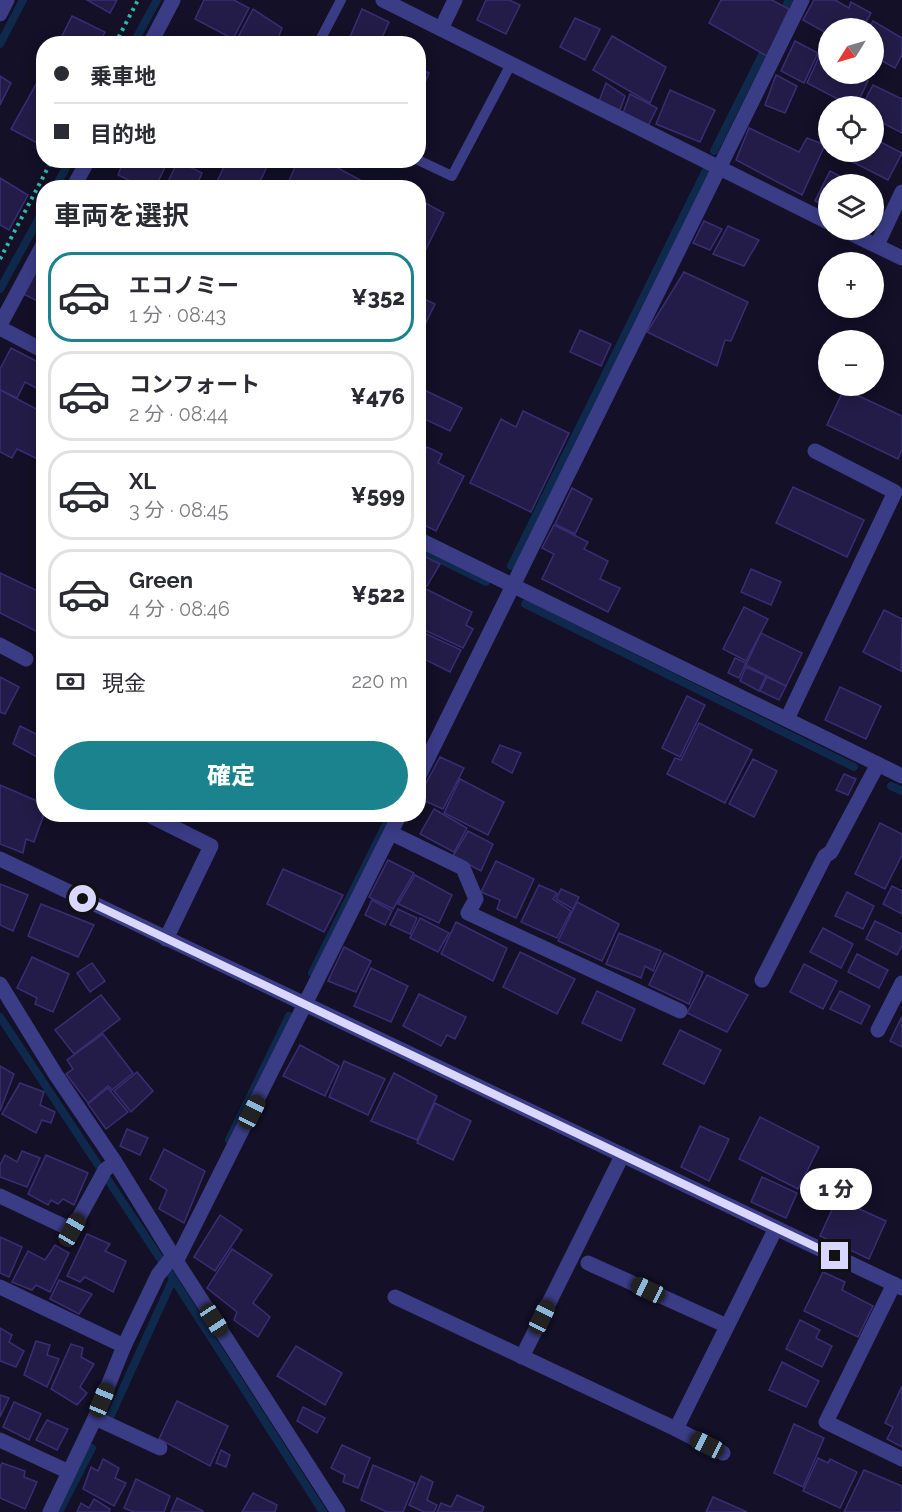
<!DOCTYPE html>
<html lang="ja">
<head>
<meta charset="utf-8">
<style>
  body { margin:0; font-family:Raleway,"Noto Sans JP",sans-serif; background:#f2f2f3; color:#2b2b33; height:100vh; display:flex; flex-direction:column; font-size:22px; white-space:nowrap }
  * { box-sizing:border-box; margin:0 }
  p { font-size:20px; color:#7c7c81 }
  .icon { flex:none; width:33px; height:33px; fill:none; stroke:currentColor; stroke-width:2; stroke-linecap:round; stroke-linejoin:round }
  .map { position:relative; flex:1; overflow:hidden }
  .details { position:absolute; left:36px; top:180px; width:390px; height:642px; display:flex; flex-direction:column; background:#fff; border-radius:24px; box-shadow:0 3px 15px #0003 }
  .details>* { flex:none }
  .top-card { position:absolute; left:36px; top:36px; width:390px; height:132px; border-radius:24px; box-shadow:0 3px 15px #0003; display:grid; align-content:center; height:132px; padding:0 18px; background:#fff }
  .needle { width:39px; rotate:233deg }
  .fabs { position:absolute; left:818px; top:18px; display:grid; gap:12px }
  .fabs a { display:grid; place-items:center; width:66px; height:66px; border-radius:50%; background:#fff; box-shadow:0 3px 15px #0003; font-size:30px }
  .end { position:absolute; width:27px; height:27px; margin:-14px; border:8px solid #d9d6ff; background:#111; box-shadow:0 0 0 3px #111 }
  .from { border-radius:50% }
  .bubble { position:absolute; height:42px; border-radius:21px; background:#fff; box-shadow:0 3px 15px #0003; font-size:20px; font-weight:800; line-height:42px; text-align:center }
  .car { position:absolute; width:18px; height:36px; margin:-18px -9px; border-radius:8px; box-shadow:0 0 4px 2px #0007; background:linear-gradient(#222 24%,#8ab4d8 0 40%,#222 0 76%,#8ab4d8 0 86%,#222 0) }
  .top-card b { display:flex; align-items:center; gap:21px; height:57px; font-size:22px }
  .top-card b+b { border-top:2px solid #e1e1e2 }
  .top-card i { width:15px; height:15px; background:#2b2b33 }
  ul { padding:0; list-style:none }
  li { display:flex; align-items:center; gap:18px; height:90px; margin:0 12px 9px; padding:0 6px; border:3px solid #e1e1e2; border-radius:24px }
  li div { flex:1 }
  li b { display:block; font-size:22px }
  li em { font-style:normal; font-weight:800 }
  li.current { border-color:#1a838e }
  li>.icon { width:54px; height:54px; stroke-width:1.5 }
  h2 { padding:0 18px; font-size:27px; line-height:72px }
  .pay { display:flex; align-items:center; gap:15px; height:66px; padding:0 18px; font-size:22px }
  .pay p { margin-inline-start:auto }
  .button { display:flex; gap:12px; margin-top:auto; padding:12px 18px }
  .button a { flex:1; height:69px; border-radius:36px; background:#1a838e; color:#fff; font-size:24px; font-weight:800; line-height:69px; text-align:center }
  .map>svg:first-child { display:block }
</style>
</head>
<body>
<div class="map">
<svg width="902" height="1512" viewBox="0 0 902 1512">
  <rect width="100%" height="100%" fill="#131027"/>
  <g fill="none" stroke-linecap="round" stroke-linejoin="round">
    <!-- stream -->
    <g stroke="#0f294c" stroke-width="8">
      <polyline points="782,15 789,0"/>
      <polyline points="0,44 23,0"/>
      <polyline points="133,44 157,0"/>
      <polyline points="714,151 767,45"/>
      <polyline points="55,188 70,160"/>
      <polyline points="0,289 44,209"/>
      <polyline points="418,549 486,582"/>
      <polyline points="511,566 705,172"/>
      <polyline points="525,604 854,767"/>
      <polyline points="891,786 902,791"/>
      <polyline points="312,973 391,814"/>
      <polyline points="0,1017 167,1269 323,1512"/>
      <polyline points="229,1140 289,1016"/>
      <polyline points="111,1415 173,1279"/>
      <polyline points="59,1512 92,1448"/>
    </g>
  </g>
  <!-- building -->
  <g fill="#231c48" stroke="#392e74" stroke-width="1.5">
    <polygon points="87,0 117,0 110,13"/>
    <polygon points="204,0 234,0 249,8 233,39 195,19"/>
    <polygon points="486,0 509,0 520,5 506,34 477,20"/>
    <polygon points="721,0 772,0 789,9 767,56 709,23"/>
    <polygon points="814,0 835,0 849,8 851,2 871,13 863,28 828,28 828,34 803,20"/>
    <polygon points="253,9 282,28 276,44 240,44 236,41"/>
    <polygon points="362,9 389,22 379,44 347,44"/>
    <polygon points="72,16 105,32 99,44 58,44"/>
    <polygon points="575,18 600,29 585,60 560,47"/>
    <polygon points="873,21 902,38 902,55 895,68 873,56 873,28 869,28"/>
    <polygon points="612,36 666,67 650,103 593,70"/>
    <polygon points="795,41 818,53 804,83 781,71"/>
    <polygon points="819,57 828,61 828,74 853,74 868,81 856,106 851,106 807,83"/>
    <polygon points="418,68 429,73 418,99"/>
    <polygon points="44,70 44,145 43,146 11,129"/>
    <polygon points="776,75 797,86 785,113 765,105"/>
    <polygon points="0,76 11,83 0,105"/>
    <polygon points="606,83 625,96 620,110 599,101"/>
    <polygon points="873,85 902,99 902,133 873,118 873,106 862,106"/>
    <polygon points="670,90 715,110 700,142 656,124"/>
    <polygon points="630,94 657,108 648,126 623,113"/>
    <polygon points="749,128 799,152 807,138 825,145 802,195 736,160"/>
    <polygon points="873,138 902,153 888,180 837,154 838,152 873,152"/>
    <polygon points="124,160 162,160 167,163 155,188 145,188 118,175"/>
    <polygon points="227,160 270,160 257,188 214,188"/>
    <polygon points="298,160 323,160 375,188 286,188"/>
    <polygon points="178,161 202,173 199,180 207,186 206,188 165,188"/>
    <polygon points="830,171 855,184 828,184 828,207 815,201"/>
    <polygon points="0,178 28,195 9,230 0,225"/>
    <polygon points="418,199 444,213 421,259 418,257"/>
    <polygon points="704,221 722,229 710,250 693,243"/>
    <polygon points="728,226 759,240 744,266 713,254"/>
    <polygon points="44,254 44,304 23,294"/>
    <polygon points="684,272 748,302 731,341 725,340 717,366 647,332"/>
    <polygon points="418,296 435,304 418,339"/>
    <polygon points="580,330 611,344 601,366 570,352"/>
    <polygon points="11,348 44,365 44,379 38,389 25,382 17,398 0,390 0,369"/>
    <polygon points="418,387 462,408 450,431 418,416"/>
    <polygon points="844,389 902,416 902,449 898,459 827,425"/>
    <polygon points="0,390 44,413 44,458 42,461 17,449 12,458 0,452"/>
    <polygon points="523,411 569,433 531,512 470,483 501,419 516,427"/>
    <polygon points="427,447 442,454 438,463 464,476 436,531 418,522 418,455 422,457"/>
    <polygon points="793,487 864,520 847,557 776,523"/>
    <polygon points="572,488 592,499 575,534 555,524"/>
    <polygon points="554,525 588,542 584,549 608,561 600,579 620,588 608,612 542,579 554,554 542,548"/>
    <polygon points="418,553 440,564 427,586 422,585 418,592"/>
    <polygon points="751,569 781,582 771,605 741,592"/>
    <polygon points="0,573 44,594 44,635 0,613"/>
    <polygon points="424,588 472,612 466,625 473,629 463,648 418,627 418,600"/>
    <polygon points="744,607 768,619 746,661 723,649"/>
    <polygon points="884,610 902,619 901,671 863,652"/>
    <polygon points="418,630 461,650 450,672 418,656"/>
    <polygon points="761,633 802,653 786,686 746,665"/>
    <polygon points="735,658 746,663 739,678 728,673"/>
    <polygon points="746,667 766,676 759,691 740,681"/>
    <polygon points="0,677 19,687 5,714 0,712"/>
    <polygon points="767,677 786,686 779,700 760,691"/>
    <polygon points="840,687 881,706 866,739 825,720"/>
    <polygon points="687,696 705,705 680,757 662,748"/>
    <polygon points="699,723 752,750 725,803 667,774 675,758 681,760"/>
    <polygon points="20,726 44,738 44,750 39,758 13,744"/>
    <polygon points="500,745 521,753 512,773 492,762"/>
    <polygon points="440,757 464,768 443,809 418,798"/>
    <polygon points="753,759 777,771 754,817 729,804"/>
    <polygon points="844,774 856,779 848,795 836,790"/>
    <polygon points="460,779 504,802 488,835 444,813"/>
    <polygon points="0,785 44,804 44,814 34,842 26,839 23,853 0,844"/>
    <polygon points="434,809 467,828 454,852 420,834"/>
    <polygon points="880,823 902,834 902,855 885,889 855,874"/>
    <polygon points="468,831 493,844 481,871 453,856"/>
    <polygon points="388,860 414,873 393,909 369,897"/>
    <polygon points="496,861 534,879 516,918 497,909 500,900 481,892"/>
    <polygon points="283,869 343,895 324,932 267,904"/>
    <polygon points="415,875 452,895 439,923 398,904"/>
    <polygon points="0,884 28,895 13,931 0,925"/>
    <polygon points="539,885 555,892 557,894 553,899 571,911 557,938 521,922"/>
    <polygon points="892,886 902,891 902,914 883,904"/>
    <polygon points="561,889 579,897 573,909 556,899"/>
    <polygon points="847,892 874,906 863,929 835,916"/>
    <polygon points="372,900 392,911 385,925 365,915"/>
    <polygon points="577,902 619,924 602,961 558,941"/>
    <polygon points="41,904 94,925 78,957 28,936"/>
    <polygon points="398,909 417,918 410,934 390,925"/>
    <polygon points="420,918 449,933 438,952 410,938"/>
    <polygon points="875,921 902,934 902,945 897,955 866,939"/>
    <polygon points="456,922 507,948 493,981 441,954"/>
    <polygon points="823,928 853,944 841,968 810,952"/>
    <polygon points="619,933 661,951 653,971 645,966 641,978 606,964"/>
    <polygon points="344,947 371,961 356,992 328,981"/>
    <polygon points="520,952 575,979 557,1014 503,987"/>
    <polygon points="664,953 703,972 689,1004 649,985"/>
    <polygon points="857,954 888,970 879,988 848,972"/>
    <polygon points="32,957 69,974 53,1012 35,1004 37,998 17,988"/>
    <polygon points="92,963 105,981 90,992 77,973"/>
    <polygon points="804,964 837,981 823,1009 790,992"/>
    <polygon points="371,968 408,986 391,1022 354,1006"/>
    <polygon points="707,975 748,995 727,1032 687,1013"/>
    <polygon points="597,991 635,1009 621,1041 582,1023"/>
    <polygon points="840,991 870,1006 861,1024 830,1009"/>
    <polygon points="419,994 466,1017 455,1039 447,1035 441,1046 403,1026"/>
    <polygon points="101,995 120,1019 74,1054 55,1030"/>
    <polygon points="901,1018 902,1019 902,1047 890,1041"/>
    <polygon points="680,1030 721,1050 704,1084 663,1064"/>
    <polygon points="103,1034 133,1073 112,1090 108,1086 88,1103 66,1074 73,1069 67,1060"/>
    <polygon points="300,1045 339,1066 325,1096 283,1076"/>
    <polygon points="344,1061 385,1079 368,1115 329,1097"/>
    <polygon points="0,1066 14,1074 0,1111"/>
    <polygon points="137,1072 153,1091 131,1112 114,1091"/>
    <polygon points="394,1073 437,1096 417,1140 371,1121"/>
    <polygon points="20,1083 44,1092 40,1105 55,1112 51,1123 42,1120 36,1133 2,1114"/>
    <polygon points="108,1088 128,1112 106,1129 88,1104"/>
    <polygon points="435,1103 471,1121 453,1160 417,1143"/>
    <polygon points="760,1117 819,1147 798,1189 739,1159"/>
    <polygon points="700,1126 729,1139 709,1181 681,1167"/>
    <polygon points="127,1129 148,1138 140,1155 120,1146"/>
    <polygon points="164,1149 205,1171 184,1223 159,1209 167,1190 150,1179"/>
    <polygon points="22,1151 40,1158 27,1187 0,1177 0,1165 5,1155 17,1162"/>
    <polygon points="46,1155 88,1173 74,1205 63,1199 58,1204 51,1200 48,1205 28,1194"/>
    <polygon points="762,1177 797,1193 786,1218 751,1202"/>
    <polygon points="837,1199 886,1221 869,1259 820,1236"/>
    <polygon points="220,1215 242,1230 215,1271 194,1257"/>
    <polygon points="87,1234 110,1244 105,1251 126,1261 113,1292 85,1277 80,1282 67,1276"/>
    <polygon points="0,1237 22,1247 9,1277 0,1273"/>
    <polygon points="55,1245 69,1253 50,1292 36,1285 32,1290 12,1282 28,1251 45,1260"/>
    <polygon points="232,1249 272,1275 253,1303 270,1317 258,1337 234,1320 237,1312 207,1288"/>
    <polygon points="823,1272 845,1282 842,1290 873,1306 858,1337 804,1311"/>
    <polygon points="59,1280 92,1294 79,1314 50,1299"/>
    <polygon points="800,1320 820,1330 816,1338 832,1346 822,1367 786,1349"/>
    <polygon points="0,1328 12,1335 9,1342 24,1351 16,1367 0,1361"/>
    <polygon points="36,1341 50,1345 47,1355 59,1359 47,1387 24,1375"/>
    <polygon points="71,1344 83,1348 81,1357 94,1364 80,1387 87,1393 77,1405 51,1389"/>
    <polygon points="296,1346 342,1373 325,1405 277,1376"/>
    <polygon points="782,1362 819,1381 806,1407 769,1390"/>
    <polygon points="902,1386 902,1447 887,1439 893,1427 885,1423"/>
    <polygon points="0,1395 9,1398 0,1417"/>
    <polygon points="177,1401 228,1426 210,1466 159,1439"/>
    <polygon points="14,1402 41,1414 29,1440 3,1427"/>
    <polygon points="303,1407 325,1418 317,1433 297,1421"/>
    <polygon points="47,1420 68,1429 57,1450 36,1440"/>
    <polygon points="794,1424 824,1438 803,1487 774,1473"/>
    <polygon points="342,1445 370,1458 358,1488 343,1482 345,1475 331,1468"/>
    <polygon points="221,1450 230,1455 226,1467 216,1463"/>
    <polygon points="818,1458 828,1463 830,1459 857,1472 840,1508 803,1491"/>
    <polygon points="103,1459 119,1468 115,1478 126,1483 114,1506 83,1489 91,1467 98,1471"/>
    <polygon points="2,1463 25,1471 24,1477 37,1482 25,1509 0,1498 0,1467"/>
    <polygon points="373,1465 415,1483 403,1512 387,1512 361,1500"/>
    <polygon points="864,1470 902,1486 902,1512 844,1512"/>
    <polygon points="421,1476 433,1482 427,1500 437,1505 434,1512 424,1512 409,1505"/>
    <polygon points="136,1479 170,1496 164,1512 134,1512 124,1508"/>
    <polygon points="253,1493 277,1505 275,1512 242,1512"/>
    <polygon points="457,1495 484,1507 482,1512 437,1512 441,1503 451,1507"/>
    <polygon points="713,1497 747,1512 706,1512"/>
    <polygon points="177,1498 203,1511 203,1512 171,1512"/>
    <polygon points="94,1499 110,1509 109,1512 77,1512 81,1503 89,1508"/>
  </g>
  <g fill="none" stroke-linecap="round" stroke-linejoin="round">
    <!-- path -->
    <g stroke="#31b8aa" stroke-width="4" stroke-dasharray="3 4.5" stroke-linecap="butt">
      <polyline points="115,44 138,0"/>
      <polyline points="0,259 52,160"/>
    </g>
    <!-- lane -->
    <g stroke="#3b3c86" stroke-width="10">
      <polyline points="318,44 341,0"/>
      <polyline points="418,160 452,176 511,64"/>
    </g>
    <!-- street -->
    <g stroke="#3b3c86" stroke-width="15">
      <polyline points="383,0 828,222"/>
      <polyline points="0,14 7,0"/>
      <polyline points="441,29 455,0"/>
      <polyline points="150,44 173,0"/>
      <polyline points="73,188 88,160"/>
      <polyline points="844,230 902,258"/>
      <polyline points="877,245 902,192"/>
      <polyline points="0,325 44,243"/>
      <polyline points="0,328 44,351"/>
      <polyline points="418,539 902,776"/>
      <polyline points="0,645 26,659"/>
      <polyline points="787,719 895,492 815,451"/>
      <polyline points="418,778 802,0"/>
      <polyline points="147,814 211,846 166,939"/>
      <polyline points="391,833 463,868 476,899 468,913 680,1011"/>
      <polyline points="0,859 902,1288"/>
      <polyline points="762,980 825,856 831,852 878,764"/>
      <polyline points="0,984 56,1075 115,1162 173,1256 338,1512"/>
      <polyline points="878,1030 902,983"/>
      <polyline points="0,1196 72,1230 105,1170 115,1162"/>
      <polyline points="176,1262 400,814"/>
      <polyline points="588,1263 727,1326"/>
      <polyline points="894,1284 826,1422 902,1459"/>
      <polyline points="0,1287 124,1346"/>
      <polyline points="395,1297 676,1429 723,1453"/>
      <polyline points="522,1357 622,1156"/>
      <polyline points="95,1418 160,1448"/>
      <polyline points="676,1429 776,1228"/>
      <polyline points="0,1440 69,1472"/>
      <polyline points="50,1512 95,1418 124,1346 158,1275 173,1256"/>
    </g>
  </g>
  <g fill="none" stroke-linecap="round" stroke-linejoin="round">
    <!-- route -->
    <polyline stroke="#d9d6ff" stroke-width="8" points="83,899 835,1256"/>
  </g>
</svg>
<div class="fabs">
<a><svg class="needle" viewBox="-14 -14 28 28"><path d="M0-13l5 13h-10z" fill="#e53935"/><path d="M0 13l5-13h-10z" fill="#7c7c81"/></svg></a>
<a><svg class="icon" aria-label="locate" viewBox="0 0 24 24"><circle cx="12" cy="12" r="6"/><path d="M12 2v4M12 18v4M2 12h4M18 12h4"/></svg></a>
<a><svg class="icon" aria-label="layers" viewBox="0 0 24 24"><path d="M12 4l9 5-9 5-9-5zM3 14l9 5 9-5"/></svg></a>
<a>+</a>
<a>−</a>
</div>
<i class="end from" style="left:83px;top:899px"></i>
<i class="end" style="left:835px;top:1256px"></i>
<div class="bubble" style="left:800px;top:1168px;width:72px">1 分</div>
<i class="car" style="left:252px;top:1112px;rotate:27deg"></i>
<i class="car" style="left:72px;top:1230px;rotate:30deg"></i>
<i class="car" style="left:648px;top:1290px;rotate:295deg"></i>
<i class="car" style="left:542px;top:1317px;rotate:26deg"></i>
<i class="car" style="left:214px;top:1320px;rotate:147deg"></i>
<i class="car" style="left:102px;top:1400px;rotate:22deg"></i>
<i class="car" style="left:707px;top:1445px;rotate:297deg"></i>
<div class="top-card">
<b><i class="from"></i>乗車地</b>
<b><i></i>目的地</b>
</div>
<section class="details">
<h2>車両を選択</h2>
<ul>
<li class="current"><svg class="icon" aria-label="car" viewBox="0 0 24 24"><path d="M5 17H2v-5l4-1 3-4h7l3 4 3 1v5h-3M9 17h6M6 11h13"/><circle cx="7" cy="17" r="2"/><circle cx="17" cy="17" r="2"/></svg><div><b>エコノミー</b><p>1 分 · 08:43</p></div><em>¥352</em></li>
<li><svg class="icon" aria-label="car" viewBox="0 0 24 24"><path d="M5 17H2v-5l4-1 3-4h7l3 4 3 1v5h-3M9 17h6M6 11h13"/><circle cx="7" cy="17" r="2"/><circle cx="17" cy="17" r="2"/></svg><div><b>コンフォート</b><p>2 分 · 08:44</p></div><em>¥476</em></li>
<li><svg class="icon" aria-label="car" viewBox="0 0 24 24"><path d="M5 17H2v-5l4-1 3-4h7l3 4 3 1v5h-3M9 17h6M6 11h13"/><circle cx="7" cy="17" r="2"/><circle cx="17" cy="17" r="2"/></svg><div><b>XL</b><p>3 分 · 08:45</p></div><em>¥599</em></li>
<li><svg class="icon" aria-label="car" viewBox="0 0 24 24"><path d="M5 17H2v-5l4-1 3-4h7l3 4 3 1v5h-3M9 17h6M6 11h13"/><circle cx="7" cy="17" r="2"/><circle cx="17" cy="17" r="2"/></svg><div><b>Green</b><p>4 分 · 08:46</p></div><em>¥522</em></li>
</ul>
<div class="pay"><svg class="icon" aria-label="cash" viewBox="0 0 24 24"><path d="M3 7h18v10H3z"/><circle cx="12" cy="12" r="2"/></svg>現金<p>220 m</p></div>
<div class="button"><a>確定</a></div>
</section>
</div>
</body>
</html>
